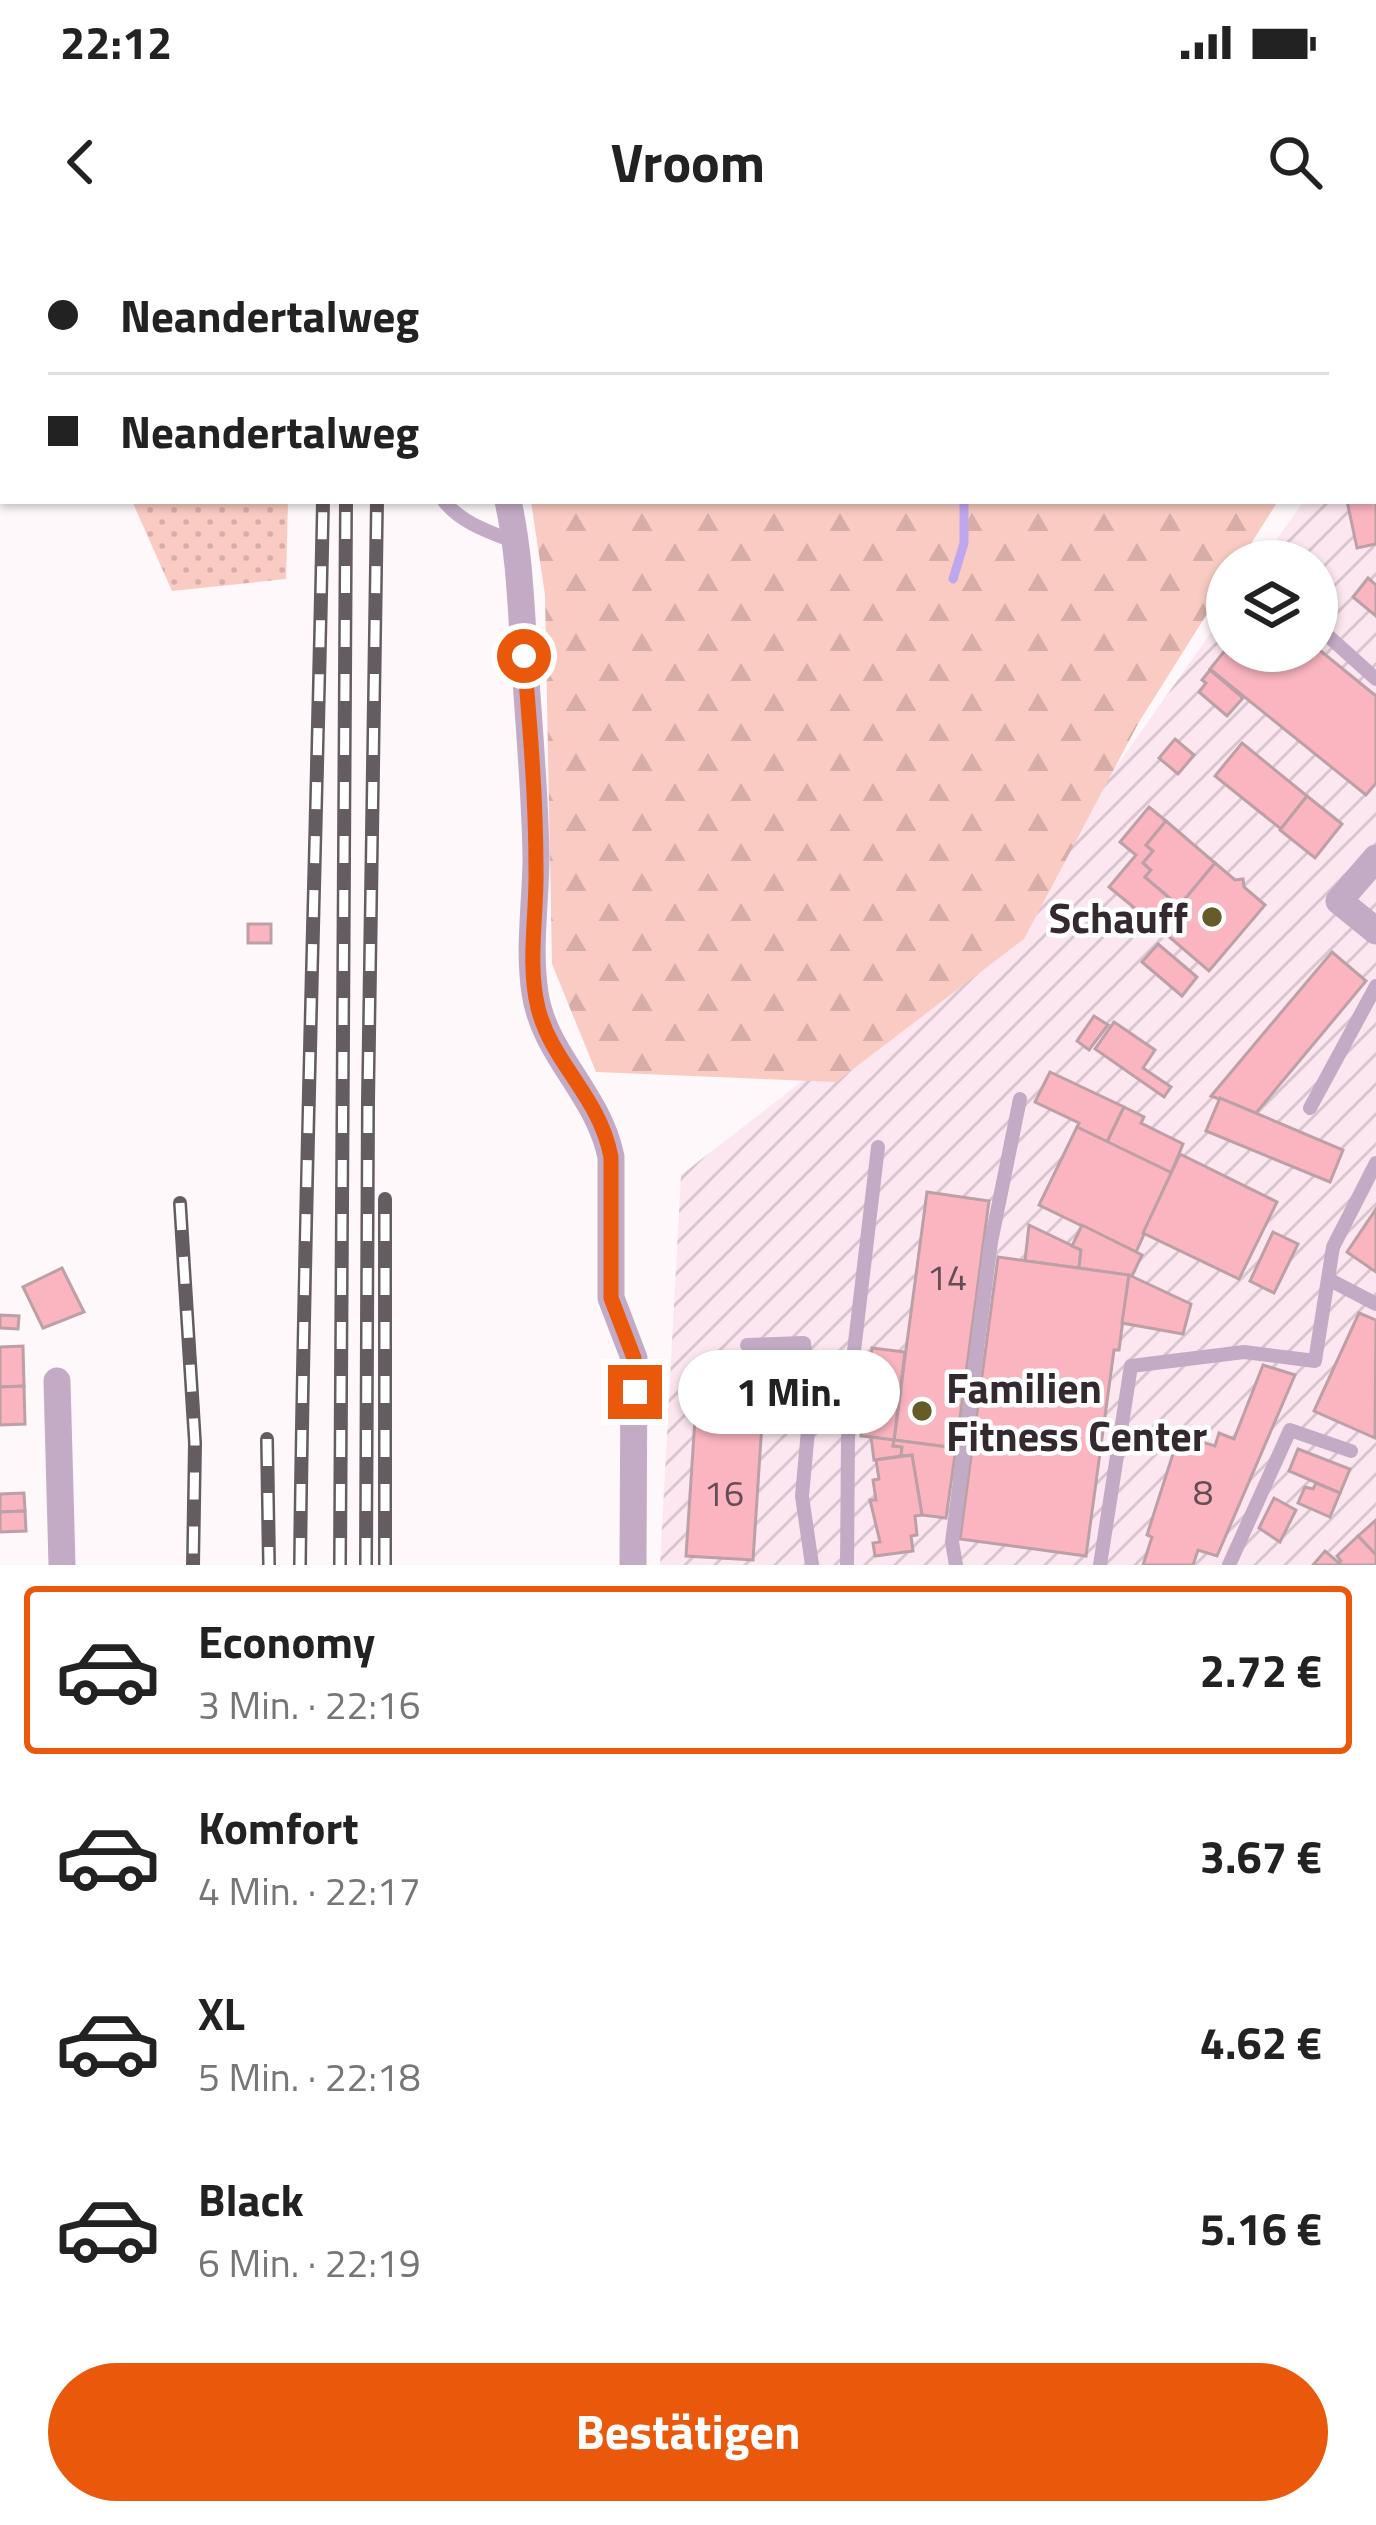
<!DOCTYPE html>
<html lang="de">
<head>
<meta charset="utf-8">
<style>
  body { margin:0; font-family:"Titillium Web",sans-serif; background:#f6f6f6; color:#222; height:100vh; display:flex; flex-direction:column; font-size:45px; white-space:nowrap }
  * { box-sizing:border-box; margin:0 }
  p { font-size:39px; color:#767676 }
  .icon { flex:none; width:66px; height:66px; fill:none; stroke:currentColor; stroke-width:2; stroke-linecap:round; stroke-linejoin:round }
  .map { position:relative; height:1325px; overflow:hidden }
  .side { display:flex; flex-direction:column; background:#fff; flex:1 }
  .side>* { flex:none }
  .banner { position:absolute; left:0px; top:0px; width:1377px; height:264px; box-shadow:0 3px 9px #0004; display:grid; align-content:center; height:264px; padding:0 48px; background:#fff }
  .controls { position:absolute; left:1206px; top:300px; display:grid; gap:24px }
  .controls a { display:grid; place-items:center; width:132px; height:132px; border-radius:50%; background:#fff; box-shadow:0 3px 9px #0004; font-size:60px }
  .end { position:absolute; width:54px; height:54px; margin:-27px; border:15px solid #ea580c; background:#fff; box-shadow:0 0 0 6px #fff }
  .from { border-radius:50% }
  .bubble { position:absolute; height:84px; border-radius:42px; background:#fff; box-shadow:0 3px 9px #0004; font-size:39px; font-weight:700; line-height:84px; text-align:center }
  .banner b { display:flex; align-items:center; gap:42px; height:114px; font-size:45px }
  .banner b+b { border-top:3px solid #e0e0e0 }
  .banner i { width:30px; height:30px; background:#222 }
  ul { padding:21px 0 0; list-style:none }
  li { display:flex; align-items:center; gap:36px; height:168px; margin:0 24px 18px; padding:0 24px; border:6px solid transparent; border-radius:12px }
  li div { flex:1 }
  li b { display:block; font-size:45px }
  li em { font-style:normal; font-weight:700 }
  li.selected { border-color:#ea580c }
  li>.icon { width:108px; height:108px; stroke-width:1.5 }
  .cta { display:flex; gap:24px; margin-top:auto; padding:24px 48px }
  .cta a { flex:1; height:138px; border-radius:72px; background:#ea580c; color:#fff; font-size:48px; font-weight:700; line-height:138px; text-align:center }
  .status { display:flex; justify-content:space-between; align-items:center; height:84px; padding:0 60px; background:#fff; direction:ltr }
  .status svg { height:33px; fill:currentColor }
  header { display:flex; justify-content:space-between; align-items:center; height:156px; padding:0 48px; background:#fff; font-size:54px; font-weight:700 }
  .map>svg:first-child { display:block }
</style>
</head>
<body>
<div class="status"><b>22:12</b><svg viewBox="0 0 49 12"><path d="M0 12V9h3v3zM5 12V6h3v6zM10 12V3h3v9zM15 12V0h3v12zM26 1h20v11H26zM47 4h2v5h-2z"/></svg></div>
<header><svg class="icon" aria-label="back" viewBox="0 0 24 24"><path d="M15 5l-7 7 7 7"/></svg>Vroom<svg class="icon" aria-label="search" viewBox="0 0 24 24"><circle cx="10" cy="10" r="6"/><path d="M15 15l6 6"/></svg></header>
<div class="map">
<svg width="1376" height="1325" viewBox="0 0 1376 1325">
  <defs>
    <pattern id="industrial-furrows" width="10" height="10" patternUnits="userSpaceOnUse" patternTransform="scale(3)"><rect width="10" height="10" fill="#fce7f1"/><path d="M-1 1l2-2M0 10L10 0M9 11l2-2" fill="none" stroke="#d8c6cf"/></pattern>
    <pattern id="grass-dots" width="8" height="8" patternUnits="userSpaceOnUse" patternTransform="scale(3)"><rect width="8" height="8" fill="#f9cbc2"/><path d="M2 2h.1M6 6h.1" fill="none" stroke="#d6aea7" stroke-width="1.8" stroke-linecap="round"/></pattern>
    <pattern id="forest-firs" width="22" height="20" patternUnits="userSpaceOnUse" patternTransform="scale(3)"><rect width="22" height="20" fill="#f9cbc2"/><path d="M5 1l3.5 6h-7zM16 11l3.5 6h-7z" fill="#d6aea7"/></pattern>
  </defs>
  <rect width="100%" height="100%" fill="#fef8fb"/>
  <!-- industrial -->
  <polygon fill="url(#industrial-furrows)" points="1376,159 1376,1325 660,1325 681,935 1005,684 1227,370 1227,411 1317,411 1317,321 1261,321 1304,261 1374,261"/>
  <!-- grass -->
  <g fill="url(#grass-dots)">
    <polygon points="22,0 292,0 292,3 23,3"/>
    <polygon points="132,261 288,261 286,339 172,351"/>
  </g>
  <!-- forest -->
  <g fill="url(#forest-firs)">
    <polygon points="740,0 1075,0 1076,3 740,3"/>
    <polygon points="531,261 1278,261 1240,321 1227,321 1227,342 1139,482 1024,699 836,842 596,832 552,724 545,355"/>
  </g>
  <!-- pitch -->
  <polygon fill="#f9cbc2" points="515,0 735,0 735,3 543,3"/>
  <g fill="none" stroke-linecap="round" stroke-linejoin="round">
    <!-- stream -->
    <g stroke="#bea7ed" stroke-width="9">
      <polyline points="1001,0 1002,3"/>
      <polyline points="953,339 964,303 964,261"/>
    </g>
  </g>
  <!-- building -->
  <g fill="#fab5c1" stroke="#bda0a5" stroke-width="3">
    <polygon points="1376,241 1376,304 1357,308 1347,261 1374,261"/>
    <polygon points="1368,338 1376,345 1376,376 1353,357"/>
    <polygon points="1227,408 1227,411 1317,411 1317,408 1376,456 1376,543 1366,555 1210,429"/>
    <polygon points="1210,430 1243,458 1227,476 1199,452 1206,443 1202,440"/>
    <polygon points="1175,499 1194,515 1178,534 1159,518"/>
    <polygon points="1242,503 1307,556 1281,589 1215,536"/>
    <polygon points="1307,556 1342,584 1315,618 1280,590"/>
    <polygon points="1149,567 1166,581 1146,605 1153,611 1143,623 1151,630 1145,637 1179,666 1160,689 1109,647 1136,615 1120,602"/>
    <polygon points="1166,581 1215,623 1179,666 1145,637 1151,630 1143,623 1153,611 1146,605"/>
    <polygon points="1215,623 1235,640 1243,639 1244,647 1265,665 1209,731 1160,689"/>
    <rect x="248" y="684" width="23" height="19"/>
    <polygon points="1158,704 1197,737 1182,756 1142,722"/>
    <polygon points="1332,712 1366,741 1256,873 1211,856"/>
    <polygon points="1094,776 1108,785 1089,810 1077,801"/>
    <polygon points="1114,782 1155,810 1143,828 1171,847 1164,857 1095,809"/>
    <polygon points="1050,832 1124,867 1107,902 1077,887 1079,883 1035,862"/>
    <polygon points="1220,858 1343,910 1330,942 1206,891"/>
    <polygon points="1124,867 1144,877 1141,883 1183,904 1171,933 1107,902"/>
    <polygon points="1077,887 1172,933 1136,1012 1039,965"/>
    <polygon points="1180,914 1277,962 1239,1039 1143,993"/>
    <polygon points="927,952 989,961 956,1208 894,1200"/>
    <polygon points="1376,969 1376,1032 1347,1012"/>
    <polygon points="1029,985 1081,1010 1079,1028 1025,1021"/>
    <polygon points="1082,985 1142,1015 1132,1036 1079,1028 1081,1010 1072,1006"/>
    <polygon points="1273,992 1298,1004 1274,1053 1250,1041"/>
    <polygon points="998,1017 1129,1035 1119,1110 1114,1110 1086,1316 960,1299"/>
    <polygon points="62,1028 84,1072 43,1088 23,1047"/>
    <polygon points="1129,1035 1191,1064 1183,1094 1122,1083"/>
    <polygon points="1359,1073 1376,1080 1375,1198 1314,1171"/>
    <polygon points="0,1075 19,1076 18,1089 0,1088"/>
    <polygon points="23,1106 24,1146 0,1147 0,1107"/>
    <polygon points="872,1108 905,1112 894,1200 861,1196"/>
    <polygon points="1263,1125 1295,1135 1217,1316 1198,1310 1193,1325 1143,1325 1152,1297 1147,1295 1179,1195 1215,1206 1219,1193 1234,1199"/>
    <polygon points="698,1133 765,1137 753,1320 686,1316"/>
    <polygon points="765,1139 804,1142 802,1167 781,1166 779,1189 761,1188"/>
    <polygon points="24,1146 25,1184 0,1185 0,1147"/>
    <polygon points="871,1197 894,1200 893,1206 902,1207 901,1216 874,1220"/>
    <polygon points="894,1200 956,1208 946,1278 922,1275 912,1215 901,1216 902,1207 893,1206"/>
    <polygon points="1298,1209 1350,1229 1340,1253 1289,1231"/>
    <polygon points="912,1215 922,1275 915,1276 917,1295 911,1296 913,1311 875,1316 873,1303 880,1302 870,1260 876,1260 873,1240 879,1239 876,1220"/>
    <polygon points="1316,1243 1340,1253 1330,1277 1298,1263 1305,1247 1313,1249"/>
    <polygon points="24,1253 25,1271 0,1272 0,1254"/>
    <polygon points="1274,1258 1296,1270 1280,1302 1259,1288"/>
    <polygon points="25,1271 26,1291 0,1292 0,1272"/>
    <polygon points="1376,1280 1376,1315 1358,1296"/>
    <polygon points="1358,1296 1376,1315 1376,1325 1313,1325 1325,1311 1339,1323 1341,1321 1337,1316"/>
  </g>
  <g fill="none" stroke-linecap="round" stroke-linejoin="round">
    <!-- service -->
    <g stroke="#c3abc6" stroke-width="14">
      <path d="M444,261c17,22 46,31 71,41"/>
      <polyline points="1317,386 1376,439"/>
      <polyline points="1310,868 1376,746"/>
      <polyline points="1328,1039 1376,1064"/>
      <polyline points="747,1105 804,1103 811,1158 802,1256 812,1325"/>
      <polyline points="847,1325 848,1199 854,1111 878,907"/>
      <polyline points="956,1325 952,1302 991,1002 1020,859"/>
      <polyline points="1100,1325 1131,1126 1244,1112 1315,1121 1333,1007 1376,923"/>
      <polyline points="1229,1325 1290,1190 1351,1211"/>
    </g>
    <!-- minor -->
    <g stroke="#c3abc6" stroke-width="27">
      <polyline points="454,0 454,3"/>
      <path d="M508,261c12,54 13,109 17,164 4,63 10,127 11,191 0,45 -8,92 -1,137 9,62 63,100 76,164v141l23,60 -1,207"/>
      <polyline points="1376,618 1339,661 1376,691"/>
      <polyline points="57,1141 62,1325"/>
    </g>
    <!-- rail casing -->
    <g stroke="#655c61" stroke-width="14">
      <g id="rail">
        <polyline points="328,3 328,0"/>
        <polyline points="348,3 348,0"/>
        <polyline points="378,3 378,0"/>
        <polyline points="180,963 195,1203 193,1325"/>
        <polyline points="267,1199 269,1325"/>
        <path d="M300,1325c4,-355 16,-709 23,-1064"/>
        <polyline points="340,1325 346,261"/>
        <polyline points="366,1325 368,861 377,261"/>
        <polyline points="385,1325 385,959"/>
      </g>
    </g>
    <!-- rail -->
    <use href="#rail" stroke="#fff" stroke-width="9" stroke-dasharray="27" stroke-linecap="butt"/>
  </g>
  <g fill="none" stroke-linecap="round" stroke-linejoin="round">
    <!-- route -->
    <path stroke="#ea580c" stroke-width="15" d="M524,416c6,71 12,142 12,213 1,46 -9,94 2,139 14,56 61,87 73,149v141l23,60 1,34"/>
  </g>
  <!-- markers -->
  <g fill="#655c28" stroke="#fff" stroke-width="4.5">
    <circle cx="1212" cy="677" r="12"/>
    <circle cx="922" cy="1171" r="12"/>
  </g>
  <g text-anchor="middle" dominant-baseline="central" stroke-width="9" stroke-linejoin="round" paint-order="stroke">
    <!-- number labels -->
    <g font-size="36" fill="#654c54">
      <text x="947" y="1036">14</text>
      <text x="1203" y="1251">8</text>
      <text x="724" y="1252">16</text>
    </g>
    <!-- poi labels -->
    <g font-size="42" font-weight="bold" fill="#33292f" stroke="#fff" text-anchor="end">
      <text x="1188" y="677">Schauff</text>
      <text x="946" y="1147" text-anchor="start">Familien<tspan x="946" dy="48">Fitness Center</tspan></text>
    </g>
  </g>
</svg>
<div class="controls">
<a><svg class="icon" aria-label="layers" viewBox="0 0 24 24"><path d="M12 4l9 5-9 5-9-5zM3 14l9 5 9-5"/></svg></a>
</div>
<i class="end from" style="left:524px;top:416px"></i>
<i class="end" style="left:635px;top:1152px"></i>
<div class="bubble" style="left:678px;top:1110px;width:222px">1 Min.</div>
<div class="banner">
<b><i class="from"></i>Neandertalweg</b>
<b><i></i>Neandertalweg</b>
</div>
</div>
<section class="side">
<ul>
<li class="selected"><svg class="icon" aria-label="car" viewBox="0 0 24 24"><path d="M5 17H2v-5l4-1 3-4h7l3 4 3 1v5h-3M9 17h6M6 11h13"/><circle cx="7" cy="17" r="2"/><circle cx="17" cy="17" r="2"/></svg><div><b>Economy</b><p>3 Min. · 22:16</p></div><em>2.72 €</em></li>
<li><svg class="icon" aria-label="car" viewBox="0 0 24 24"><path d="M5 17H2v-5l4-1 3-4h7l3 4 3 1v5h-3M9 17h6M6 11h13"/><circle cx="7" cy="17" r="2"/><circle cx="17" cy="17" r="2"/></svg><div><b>Komfort</b><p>4 Min. · 22:17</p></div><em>3.67 €</em></li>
<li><svg class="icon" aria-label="car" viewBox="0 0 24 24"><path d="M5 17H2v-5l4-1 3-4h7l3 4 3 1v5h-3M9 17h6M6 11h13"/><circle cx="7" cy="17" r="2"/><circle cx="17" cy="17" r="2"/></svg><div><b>XL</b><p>5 Min. · 22:18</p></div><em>4.62 €</em></li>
<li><svg class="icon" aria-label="car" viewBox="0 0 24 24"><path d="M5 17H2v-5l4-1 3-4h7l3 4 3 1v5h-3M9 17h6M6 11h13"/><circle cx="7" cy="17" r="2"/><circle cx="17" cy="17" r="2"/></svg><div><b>Black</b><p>6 Min. · 22:19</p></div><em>5.16 €</em></li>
</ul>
<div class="cta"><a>Bestätigen</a></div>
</section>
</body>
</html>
